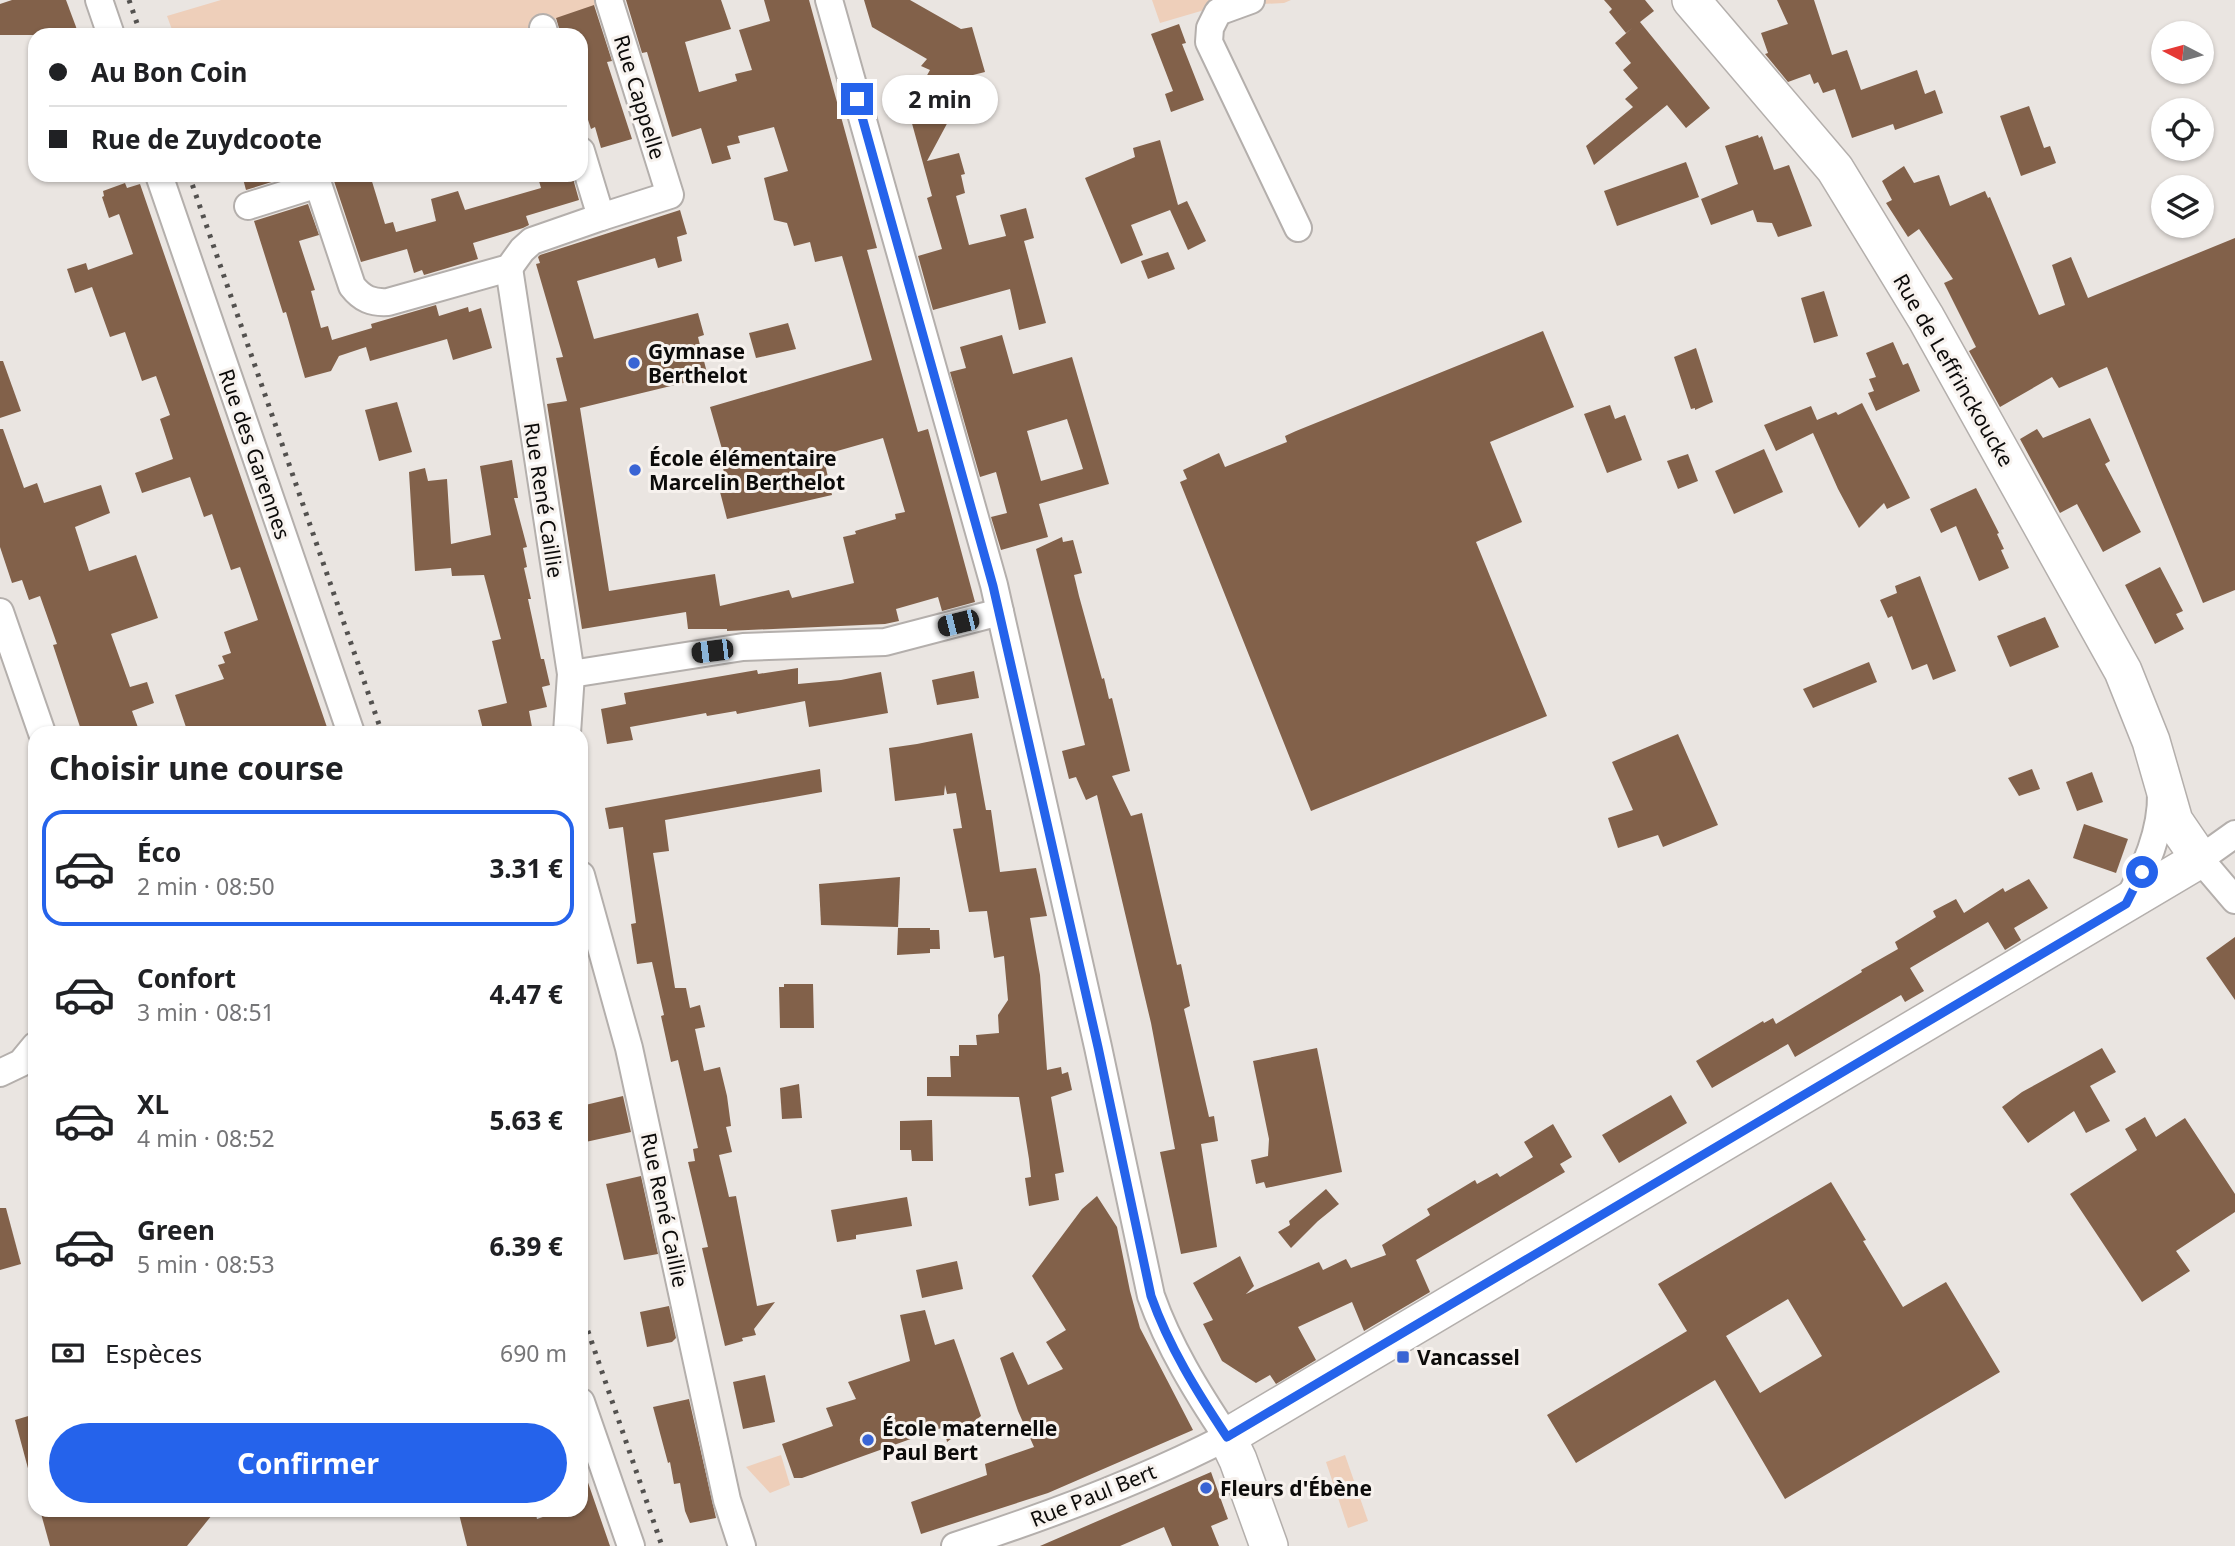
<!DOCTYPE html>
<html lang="fr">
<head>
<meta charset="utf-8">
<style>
  body { margin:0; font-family:"Noto Sans",sans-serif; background:#f6f6f6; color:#202124; height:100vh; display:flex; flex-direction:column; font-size:26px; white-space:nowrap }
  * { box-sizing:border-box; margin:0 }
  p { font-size:23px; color:#757577 }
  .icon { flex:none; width:38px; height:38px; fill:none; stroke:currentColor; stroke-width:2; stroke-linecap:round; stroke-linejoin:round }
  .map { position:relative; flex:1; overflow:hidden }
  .sheet { position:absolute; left:28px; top:726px; width:560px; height:791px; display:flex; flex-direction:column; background:#fff; border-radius:21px; box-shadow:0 2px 5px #0004 }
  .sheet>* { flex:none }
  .hud { position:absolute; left:28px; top:28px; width:560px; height:154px; border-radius:21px; box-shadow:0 2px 5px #0004; display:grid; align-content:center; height:154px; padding:0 21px; background:#fff }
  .needle { width:46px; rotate:276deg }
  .fabs { position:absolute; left:2151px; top:21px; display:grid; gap:14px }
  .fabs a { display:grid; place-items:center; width:63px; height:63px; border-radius:50%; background:#fff; box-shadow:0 2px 5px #0004; font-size:35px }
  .end { position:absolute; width:32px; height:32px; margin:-16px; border:9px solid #2563eb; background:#fff; box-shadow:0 0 0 4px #fff }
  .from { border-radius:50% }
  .bubble { position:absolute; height:49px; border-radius:24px; background:#fff; box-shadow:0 2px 5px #0004; font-size:23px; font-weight:700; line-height:49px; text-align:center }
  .car { position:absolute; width:21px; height:42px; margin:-21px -10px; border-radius:9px; box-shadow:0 0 5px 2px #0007; background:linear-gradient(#222 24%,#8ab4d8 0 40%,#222 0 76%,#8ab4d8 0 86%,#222 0) }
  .hud b { display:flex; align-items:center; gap:24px; height:66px; font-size:26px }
  .hud b+b { border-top:2px solid #e0e0e0 }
  .hud i { width:18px; height:18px; background:#202124 }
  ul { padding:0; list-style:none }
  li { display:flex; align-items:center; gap:21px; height:116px; margin:0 14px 10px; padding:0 7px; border:4px solid transparent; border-radius:21px }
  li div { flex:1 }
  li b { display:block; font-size:26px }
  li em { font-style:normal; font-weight:700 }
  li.active { border-color:#2563eb }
  li>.icon { width:63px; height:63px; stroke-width:1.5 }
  h2 { padding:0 21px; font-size:32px; line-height:84px }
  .pay { display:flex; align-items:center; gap:18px; height:77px; padding:0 21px; font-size:26px }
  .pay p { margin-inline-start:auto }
  .button { display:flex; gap:14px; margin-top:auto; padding:14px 21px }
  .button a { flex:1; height:80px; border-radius:42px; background:#2563eb; color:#fff; font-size:28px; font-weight:700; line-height:80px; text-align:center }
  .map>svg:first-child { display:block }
</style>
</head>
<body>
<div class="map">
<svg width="2235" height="1546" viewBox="0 0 2235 1546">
  <rect width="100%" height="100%" fill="#eae5e1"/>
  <!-- green -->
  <g fill="#eecfba">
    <polygon points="221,0 605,0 605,2 510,35 174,35 167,16"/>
    <polygon points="1152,0 1291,0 1284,3 1218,6 1160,23"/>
    <polygon points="781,1455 790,1485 770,1493 746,1467"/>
    <polygon points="1345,1455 1368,1521 1348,1528 1326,1462"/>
  </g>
  <!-- building -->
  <g fill="#82614a" fill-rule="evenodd">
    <polygon points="12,0 66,0 79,35 0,35 0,4"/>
    <polygon points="626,0 721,0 731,29 685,42 699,92 737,81 735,74 752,70 739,30 770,21 764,0 809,0 877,248 867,250 918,432 928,429 975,602 942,611 938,597 896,609 899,621 885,624 727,631 727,629 688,629 686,612 582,629 547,404 567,401 556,358 563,357 536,264 540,263 538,257 540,255 680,210 687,234 677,237 682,261 658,268 655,258 577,281 594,339 698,313 704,335 698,337 708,377 580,408 609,591 715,574 720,606 789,590 792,598 854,583 843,537 856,534 855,531 896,519 895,514 905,512 883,438 823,455 832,495 727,519 719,488 727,486 719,450 722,449 710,407 872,360 842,256 815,262 810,242 794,246 787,223 774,220 764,178 788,171 774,127 738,136 740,143 727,146 731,159 712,164 701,128 672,137 647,52 642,53"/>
    <polygon points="864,0 910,0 961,29 972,27 985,72 973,75 927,161 959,153 965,174 961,175 965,193 956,196 969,245 1006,236 1000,215 1026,208 1034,238 1024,241 1046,323 1019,330 1010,289 933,310 918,256 942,249 927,198 932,196 908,109 930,70 921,66 927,59 872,27"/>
    <polygon points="1604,0 1645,0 1654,11 1640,22 1710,108 1686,128 1667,105 1594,165 1586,146 1633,107 1625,99 1638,88 1623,70 1631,63 1615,43 1632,28 1626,33 1609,12 1612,9"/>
    <polygon points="1777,0 1814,0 1832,55 1847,50 1861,90 1917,70 1925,94 1935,90 1943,113 1895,130 1893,124 1852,138 1835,89 1823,93 1818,82 1814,84 1810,74 1788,82 1765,54 1768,53 1761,33 1788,24"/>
    <polygon points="594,5 612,61 607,62 632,139 601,148 595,127 591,129 581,98 581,35 561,35 556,18"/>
    <polygon points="1179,24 1186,43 1182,44 1204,100 1171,112 1165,94 1173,91 1151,34"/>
    <polygon points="2029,106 2044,148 2050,146 2056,163 2021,176 2000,116"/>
    <polygon points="1758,135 1759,138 1762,136 1774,170 1789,165 1812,226 1778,237 1772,223 1757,222 1753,210 1711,225 1701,199 1738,184 1725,146"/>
    <polygon points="1160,140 1178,205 1187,201 1206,241 1188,250 1170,210 1131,225 1143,255 1121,264 1085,178 1135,157 1133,148"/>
    <polygon points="1686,162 1699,197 1617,226 1604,191"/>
    <polygon points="1904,166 1914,183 1939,175 1950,206 1985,191 1988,198 1990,197 2039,315 2065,305 2052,265 2071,257 2088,298 2235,238 2235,590 2203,603 2107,367 2059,388 2052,377 2000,407 1969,351 1976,347 1944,283 1953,279 1919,229 1908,237 1886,203 1892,200 1882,181"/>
    <polygon points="242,175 294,175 246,190"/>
    <polygon points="332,175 370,175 385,224 393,222 396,232 436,221 431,199 458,191 465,210 541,188 539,181 557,175 572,175 579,200 526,216 529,225 523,228 473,243 478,259 424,275 422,270 414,273 407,249 361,262"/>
    <polygon points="125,183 127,188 140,184 329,733 188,733 175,695 224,679 218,665 225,663 222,656 231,653 224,632 258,620 240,567 231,570 212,514 204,517 190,477 142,493 135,473 173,459 160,419 170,415 156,376 142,381 125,332 110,337 92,287 75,293 67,269 86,263 88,270 133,254 119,214 109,218 102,197 104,196 103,191"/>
    <polygon points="308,204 319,235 299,241 315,290 311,291 321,328 328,326 332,340 372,328 371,324 436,305 439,316 468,307 469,312 481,308 492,348 453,360 447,339 370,361 366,347 339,356 331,371 305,378 286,312 283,313 254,221"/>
    <polygon points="1168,252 1175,269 1148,279 1141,261"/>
    <polygon points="1824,291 1838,336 1814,343 1801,298"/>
    <polygon points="788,323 796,349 756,358 749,333"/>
    <polygon points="1543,331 1574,407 1490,442 1522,522 1476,542 1547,716 1311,811 1180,482 1187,479 1183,470 1219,453 1225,467 1287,442 1285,436 1296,431"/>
    <path d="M1002,335l11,39 59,-17 37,127 -70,20 9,33 -47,13 -10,-33 16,-4 -11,-41 -16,5 -30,-105 16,-4 -6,-21zM1067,419l16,50 -42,12 -14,-50z"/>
    <polygon points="1893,342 1903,365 1908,363 1920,391 1876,411 1868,393 1874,391 1869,379 1876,377 1866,353"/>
    <polygon points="1696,348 1713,402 1695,410 1695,408 1691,409 1674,357"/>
    <polygon points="0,361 3,361 21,411 0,418"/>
    <polygon points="397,402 412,452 379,461 365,410"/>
    <polygon points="1862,403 1910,498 1887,509 1884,503 1859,528 1838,489 1813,433 1776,451 1764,425 1811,406 1817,420 1836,412 1838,415"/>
    <polygon points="1610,405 1615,419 1625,415 1642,460 1607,473 1584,414"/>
    <polygon points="2090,418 2110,461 2105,464 2141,532 2103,552 2077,504 2060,513 2020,439 2037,429 2043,438"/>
    <polygon points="0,429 3,429 24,488 37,483 44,503 101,485 110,513 75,527 89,571 136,555 158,618 111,634 130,687 147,682 154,703 132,711 140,733 82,733 53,645 57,644 40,596 29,600 22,580 12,583 0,547"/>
    <polygon points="1764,449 1783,492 1734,514 1715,471"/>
    <polygon points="1688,454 1698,481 1678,489 1667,461"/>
    <polygon points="512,460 518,498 514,498 527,547 523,548 527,567 524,568 531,599 528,599 541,659 544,659 550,685 542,687 547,707 529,711 532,727 503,733 484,733 478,710 507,703 492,641 501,639 484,575 452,576 451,568 415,571 409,472 425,468 428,481 447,479 451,544 491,535 480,466"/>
    <polygon points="1976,488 1999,533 1997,534 2004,549 2001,550 2009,568 1979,581 1956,526 1941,533 1930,509"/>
    <polygon points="1062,537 1063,542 1073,540 1082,573 1074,575 1079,596 1102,679 1104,678 1109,699 1112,698 1130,771 1112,776 1131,816 1142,813 1177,965 1181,964 1190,1006 1184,1009 1209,1117 1214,1116 1218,1141 1201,1144 1217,1247 1181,1254 1160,1152 1175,1149 1151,1023 1097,795 1086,800 1076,777 1069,779 1062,751 1085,745 1036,549"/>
    <polygon points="2160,567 2183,611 2176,614 2184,629 2155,644 2125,585"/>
    <polygon points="1920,576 1956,671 1933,680 1927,664 1912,670 1892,616 1888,618 1880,600 1897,593 1895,586"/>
    <polygon points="2045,617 2059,647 2010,667 1997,636"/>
    <polygon points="1869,662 1877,682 1813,708 1803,689"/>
    <polygon points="798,668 798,684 841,680 881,672 888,713 809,727 805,701 737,714 736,711 707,716 706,713 630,727 633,740 607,744 601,709 626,704 624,693 757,670 758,674"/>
    <polygon points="974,671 979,698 937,705 932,680"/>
    <polygon points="972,733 986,810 991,810 1000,872 1036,868 1047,916 1030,918 1040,975 1047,1070 1061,1067 1062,1074 1068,1072 1072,1090 1051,1097 1064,1172 1055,1174 1059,1200 1029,1206 1025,1178 1031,1177 1029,1159 1019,1097 927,1096 927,1077 951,1077 950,1056 959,1056 959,1045 977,1045 976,1035 999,1033 998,1015 1008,1000 1004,956 994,958 987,911 969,912 953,829 962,828 956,793 947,794 945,785 944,795 895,801 889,748 917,744"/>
    <polygon points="1678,734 1718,825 1663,847 1658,835 1618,848 1608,818 1633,810 1612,762"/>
    <polygon points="820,769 822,792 665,820 669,851 653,853 675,988 686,988 690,1008 700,1005 705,1027 695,1029 704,1071 720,1067 727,1096 731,1126 726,1127 732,1152 719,1155 729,1197 736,1196 757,1306 775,1302 754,1329 756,1335 742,1338 743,1341 725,1346 702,1248 708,1247 688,1162 695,1161 693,1149 698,1148 678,1060 671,1062 661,1016 664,1015 652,962 637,964 631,924 636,923 623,827 609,829 605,808"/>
    <polygon points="2032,769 2040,789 2019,796 2008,778"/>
    <polygon points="2092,772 2103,802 2077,811 2066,782"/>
    <polygon points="2084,824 2128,839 2116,873 2073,858"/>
    <polygon points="900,877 898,927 821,925 819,884"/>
    <polygon points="2029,879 2048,908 2014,928 2021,940 2005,950 1988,922 1910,968 1924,991 1905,1002 1901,995 1795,1057 1788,1044 1712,1088 1696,1061 1763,1021 1764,1023 1773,1018 1776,1024 1862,972 1861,970 1898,949 1895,942 1936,917 1933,911 1956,899 1964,913 2003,888 2005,892"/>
    <polygon points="898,928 930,928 930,930 939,930 940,949 930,949 930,953 897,955"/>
    <polygon points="2235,937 2235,1000 2206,958"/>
    <polygon points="784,984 813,984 814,1028 780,1028 779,987 784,987"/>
    <polygon points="1317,1048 1342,1172 1266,1188 1264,1182 1256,1184 1251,1160 1268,1156 1269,1139 1253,1061"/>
    <polygon points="2102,1048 2116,1072 2090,1086 2110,1121 2086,1133 2074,1111 2028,1143 2002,1107 2022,1092"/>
    <polygon points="799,1084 802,1118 782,1119 780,1088"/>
    <polygon points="1671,1095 1687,1123 1619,1163 1602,1135"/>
    <polygon points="623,1096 631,1132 581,1143 581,1106"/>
    <polygon points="2145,1117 2156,1137 2185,1118 2235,1194 2235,1212 2176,1251 2190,1271 2142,1302 2070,1194 2137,1150 2125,1129"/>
    <polygon points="932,1120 933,1161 912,1161 911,1150 900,1150 900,1121"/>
    <polygon points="1553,1124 1572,1157 1560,1164 1565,1172 1416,1260 1430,1292 1364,1331 1352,1302 1298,1327 1316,1360 1276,1384 1270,1375 1256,1383 1222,1361 1203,1324 1213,1320 1193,1283 1240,1256 1254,1286 1246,1294 1319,1262 1323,1270 1346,1259 1351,1268 1386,1255 1382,1245 1430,1215 1427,1209 1475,1180 1477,1184 1497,1173 1500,1177 1533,1157 1524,1142"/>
    <polygon points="641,1176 658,1254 624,1260 606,1184"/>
    <path d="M1831,1182l35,58 -3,1 40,66 43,-25 54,90 -215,127 -70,-119 -139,83 -29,-48 140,-84 -29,-47zM1788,1299l34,57 -62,37 -34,-57z"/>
    <polygon points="1326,1189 1339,1204 1318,1221 1291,1248 1278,1232 1290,1225 1289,1221"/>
    <polygon points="1097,1196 1117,1227 1130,1291 1140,1328 1193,1430 1048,1493 921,1534 911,1502 987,1475 985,1464 1034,1447 1018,1411 1000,1358 1013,1352 1028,1385 1063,1369 1046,1342 1066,1330 1032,1276 1082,1209"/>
    <polygon points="907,1197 912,1226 856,1235 856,1239 837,1242 831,1210"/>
    <polygon points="0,1208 6,1208 21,1264 0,1270"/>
    <polygon points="957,1261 963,1289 922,1298 916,1270"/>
    <polygon points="669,1306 676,1338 672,1342 647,1347 640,1312"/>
    <polygon points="925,1310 935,1345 954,1339 981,1416 947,1442 944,1427 802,1478 794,1478 782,1444 833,1426 826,1408 856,1399 848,1382 910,1361 900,1315"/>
    <polygon points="765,1375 775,1422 743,1429 733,1382"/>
    <polygon points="689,1399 716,1518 690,1523 685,1511 680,1483 674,1484 670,1462 668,1463 653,1407"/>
    <polygon points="35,1414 35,1471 29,1472 15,1420"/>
    <polygon points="581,1471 584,1471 610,1546 467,1546 458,1510 535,1510 537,1519 563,1510 581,1510"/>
    <polygon points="1211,1472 1228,1519 1211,1526 1219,1546 1172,1546 1164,1527 1120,1546 1040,1546"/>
    <polygon points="40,1510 216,1510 187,1546 50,1546"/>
  </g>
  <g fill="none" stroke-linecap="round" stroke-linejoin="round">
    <!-- street casing -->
    <g stroke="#b4afac" stroke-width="30">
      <g id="street">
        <polyline points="99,0 111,35"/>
        <path d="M829,0l165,585 104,462 53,249c18,51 46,96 76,141 -87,45 -179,79 -272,109"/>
        <polyline points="1251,0 1218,12 1210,28 1209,42 1298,228"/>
        <polyline points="543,28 545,35"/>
        <polyline points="159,175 351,733"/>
        <path d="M315,175l37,111c10,13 20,17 36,16l121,-34 13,-18 10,-9 69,-24 -20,-66"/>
        <polyline points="248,206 318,184"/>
        <polyline points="601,217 670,195 609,0"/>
        <polyline points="509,268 571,674 567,733"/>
        <polyline points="0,612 42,733"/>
        <polyline points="571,674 743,647 885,642 1000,612"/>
        <polyline points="2235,834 2200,859 2235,900"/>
        <polyline points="581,875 629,1048 727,1500 742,1546"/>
        <path d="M2127,902c18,-34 35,-70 34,-109"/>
        <polyline points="0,1073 21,1063 35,1046"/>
        <polyline points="581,1402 631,1546"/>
      </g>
    </g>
    <!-- secondary casing -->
    <g stroke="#b4afac" stroke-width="40">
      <polyline id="secondary" points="1269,1546 1238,1460 1227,1437 2200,859 2174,821 2151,741 2123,671 1926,318 1835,169 1691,0"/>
    </g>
    <!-- street -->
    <use href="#street" stroke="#fff" stroke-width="26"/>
    <!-- secondary -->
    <use href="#secondary" stroke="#fff" stroke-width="37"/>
    <!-- rail -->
    <g stroke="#53514f" stroke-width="5" stroke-dasharray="3.5 7" stroke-linecap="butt">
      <polyline points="129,0 141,35"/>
      <polyline points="189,175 382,733"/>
      <polyline points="581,1311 662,1546"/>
    </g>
  </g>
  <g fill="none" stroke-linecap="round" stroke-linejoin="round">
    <!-- route -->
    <path stroke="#2563eb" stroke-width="9" d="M857,99l136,487 105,461 53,249c18,51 46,96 76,141l899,-533 16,-32"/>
  </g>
  <!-- markers -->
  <g fill="#3964d4" stroke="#f7f2ee" stroke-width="2.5">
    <circle cx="634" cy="363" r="7"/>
    <circle cx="635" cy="470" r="7"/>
    <rect x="1396" y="1350" width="14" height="14" rx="3.5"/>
    <circle cx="868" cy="1440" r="7"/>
    <circle cx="1206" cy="1488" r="7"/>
  </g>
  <g text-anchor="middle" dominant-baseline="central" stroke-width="6" stroke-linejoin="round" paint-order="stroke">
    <!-- street labels -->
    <g font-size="21" fill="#0c0b0a" stroke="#f7f2ee">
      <text transform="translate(640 97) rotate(73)">Rue Cappelle</text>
      <text transform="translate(1954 370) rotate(60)">Rue de Leffrinckoucke</text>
      <text transform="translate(255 454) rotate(71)">Rue des Garennes</text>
      <text transform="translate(544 500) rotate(81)">Rue René Caillie</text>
      <text transform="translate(665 1210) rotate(78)">Rue René Caillie</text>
      <text transform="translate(1093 1495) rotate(-22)">Rue Paul Bert</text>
    </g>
    <!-- poi labels -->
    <g font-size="21" font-weight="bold" fill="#0c0b0a" stroke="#f7f2ee" text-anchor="start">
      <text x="648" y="351">Gymnase<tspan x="648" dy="24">Berthelot</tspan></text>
      <text x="649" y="458">École élémentaire<tspan x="649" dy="24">Marcelin Berthelot</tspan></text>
      <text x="1417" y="1357">Vancassel</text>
      <text x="882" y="1428">École maternelle<tspan x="882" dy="24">Paul Bert</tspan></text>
      <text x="1220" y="1488">Fleurs d'Ébène</text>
    </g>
  </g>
</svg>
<div class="fabs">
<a><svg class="needle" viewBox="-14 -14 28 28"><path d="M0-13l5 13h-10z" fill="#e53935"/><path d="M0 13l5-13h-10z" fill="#757577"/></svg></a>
<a><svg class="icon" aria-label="locate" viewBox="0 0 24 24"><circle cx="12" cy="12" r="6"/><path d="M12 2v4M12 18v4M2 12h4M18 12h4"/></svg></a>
<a><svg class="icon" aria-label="layers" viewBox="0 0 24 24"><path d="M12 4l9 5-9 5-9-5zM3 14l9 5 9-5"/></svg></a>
</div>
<i class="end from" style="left:2142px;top:872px"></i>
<i class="end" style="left:857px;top:99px"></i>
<div class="bubble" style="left:882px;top:75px;width:116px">2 min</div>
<i class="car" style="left:958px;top:623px;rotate:256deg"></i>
<i class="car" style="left:712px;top:651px;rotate:263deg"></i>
<div class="hud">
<b><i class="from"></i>Au Bon Coin</b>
<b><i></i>Rue de Zuydcoote</b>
</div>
<section class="sheet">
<h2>Choisir une course</h2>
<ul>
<li class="active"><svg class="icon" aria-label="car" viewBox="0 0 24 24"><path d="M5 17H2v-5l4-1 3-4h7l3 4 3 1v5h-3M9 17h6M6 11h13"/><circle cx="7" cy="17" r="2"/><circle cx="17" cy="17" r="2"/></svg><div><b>Éco</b><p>2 min · 08:50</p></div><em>3.31 €</em></li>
<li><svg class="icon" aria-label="car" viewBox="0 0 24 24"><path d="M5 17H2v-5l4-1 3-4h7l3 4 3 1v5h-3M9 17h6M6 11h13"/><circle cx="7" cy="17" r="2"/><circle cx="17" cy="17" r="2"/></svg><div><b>Confort</b><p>3 min · 08:51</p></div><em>4.47 €</em></li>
<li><svg class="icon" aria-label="car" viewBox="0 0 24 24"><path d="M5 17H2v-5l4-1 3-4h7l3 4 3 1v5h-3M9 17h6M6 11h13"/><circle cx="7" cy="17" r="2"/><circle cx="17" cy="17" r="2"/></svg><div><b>XL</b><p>4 min · 08:52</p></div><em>5.63 €</em></li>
<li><svg class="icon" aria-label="car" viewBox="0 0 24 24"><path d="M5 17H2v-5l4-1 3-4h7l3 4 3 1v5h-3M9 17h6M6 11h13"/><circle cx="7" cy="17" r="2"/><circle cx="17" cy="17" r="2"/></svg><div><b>Green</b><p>5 min · 08:53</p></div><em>6.39 €</em></li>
</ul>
<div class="pay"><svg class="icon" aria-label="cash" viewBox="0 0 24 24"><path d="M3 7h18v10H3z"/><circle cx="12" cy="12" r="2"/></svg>Espèces<p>690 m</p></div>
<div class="button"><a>Confirmer</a></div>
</section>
</div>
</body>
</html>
